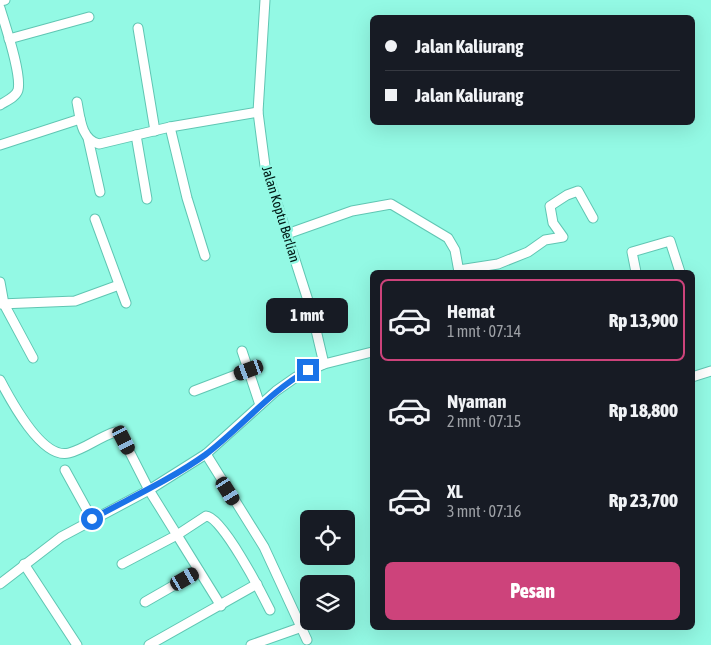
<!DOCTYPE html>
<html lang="id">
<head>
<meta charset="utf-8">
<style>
  body { margin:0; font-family:"Asap Condensed",sans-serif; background:#242831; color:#f1f3f6; height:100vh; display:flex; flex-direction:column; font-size:19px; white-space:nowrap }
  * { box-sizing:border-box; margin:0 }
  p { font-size:16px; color:#9ea1a6 }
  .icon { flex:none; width:28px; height:28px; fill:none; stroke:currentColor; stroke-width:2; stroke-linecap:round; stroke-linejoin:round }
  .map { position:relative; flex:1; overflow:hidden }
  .sheet { position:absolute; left:370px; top:270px; width:325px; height:360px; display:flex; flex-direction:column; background:#171b24; border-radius:8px; box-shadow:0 5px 20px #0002 }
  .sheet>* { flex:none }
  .banner { position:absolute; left:370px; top:15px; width:325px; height:110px; border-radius:8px; box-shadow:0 5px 20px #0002; display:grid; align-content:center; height:110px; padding:0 15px; background:#171b24 }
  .tools { position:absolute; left:300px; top:510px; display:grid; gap:10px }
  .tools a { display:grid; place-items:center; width:55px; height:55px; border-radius:8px; background:#171b24; box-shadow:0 5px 20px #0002; font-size:25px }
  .end { position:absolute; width:22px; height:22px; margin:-11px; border:6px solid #1a73e8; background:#fff; box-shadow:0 0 0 2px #fff }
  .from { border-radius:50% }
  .bubble { position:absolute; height:35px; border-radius:8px; background:#171b24; box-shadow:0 5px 20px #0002; font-size:16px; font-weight:800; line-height:35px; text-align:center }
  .car { position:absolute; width:15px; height:30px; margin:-15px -8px; border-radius:6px; box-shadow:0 0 4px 1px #0007; background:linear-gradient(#222 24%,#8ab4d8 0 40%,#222 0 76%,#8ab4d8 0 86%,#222 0) }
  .banner b { display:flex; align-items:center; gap:18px; height:48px; font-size:19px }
  .banner b+b { border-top:1px solid #363941 }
  .banner i { width:12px; height:12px; background:#f1f3f6 }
  ul { padding:9px 0 0; list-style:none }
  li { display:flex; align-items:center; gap:15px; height:82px; margin:0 10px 8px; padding:0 5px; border:2px solid transparent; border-radius:8px }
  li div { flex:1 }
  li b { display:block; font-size:19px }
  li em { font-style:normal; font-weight:800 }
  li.on { border-color:#cd437b }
  li>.icon { width:45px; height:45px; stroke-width:1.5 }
  .primary-button { display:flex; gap:10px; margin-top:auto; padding:10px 15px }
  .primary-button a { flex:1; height:58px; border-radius:8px; background:#cd437b; color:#fff; font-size:20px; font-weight:800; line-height:58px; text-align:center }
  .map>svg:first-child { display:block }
</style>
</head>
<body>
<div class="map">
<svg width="711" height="645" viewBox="0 0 711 645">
  <rect width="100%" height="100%" fill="#93f9e4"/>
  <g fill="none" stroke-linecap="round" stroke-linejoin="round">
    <!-- minor casing -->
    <g stroke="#60c6b3" stroke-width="11">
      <g id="minor">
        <polyline points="265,0 258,112 265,166 312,313 324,364"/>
        <polyline points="0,1 5,0"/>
        <path d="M0,8c5,17 22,66 18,82 -2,7 -12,11 -18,15"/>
        <polyline points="138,28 155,131"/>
        <polyline points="9,39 89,17"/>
        <path d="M77,102c3,15 4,38 22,42l71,-17 88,-15"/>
        <polyline points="170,127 187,198 205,256"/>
        <polyline points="136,135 147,199"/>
        <polyline points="88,138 100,192"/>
        <polyline points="0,145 80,119"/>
        <polyline points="95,219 126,303"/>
        <polyline points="287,234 352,211 391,204 448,238 455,250 459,272"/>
        <polyline points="459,270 498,264 528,252 545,240 563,237 553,223 550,206 567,195 578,191 593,218"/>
        <polyline points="636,272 632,252 670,241 680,272"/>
        <polyline points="0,282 4,304 33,358"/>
        <polyline points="0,304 75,301 119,285"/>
        <polyline points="242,351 260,405"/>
        <polyline points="692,377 711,371"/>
        <path d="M0,380c10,19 42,80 69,73 16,-4 30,-16 46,-21l7,5 27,53 28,45 -55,29"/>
        <polyline points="194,391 249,370"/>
        <polyline points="206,454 264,547 307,640"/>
        <polyline points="65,470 92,519"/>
        <polyline points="24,564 77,645"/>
        <polyline points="0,584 61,537 149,490 206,454 276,391 296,377 324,364 372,352"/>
        <polyline points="145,602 199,571"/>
        <path d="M221,606l-44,-71 29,-19c16,0 56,78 64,94"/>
        <polyline points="149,645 257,584"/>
        <polyline points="251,645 302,627"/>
      </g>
    </g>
    <!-- minor -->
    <use href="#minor" stroke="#fff" stroke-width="9"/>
  </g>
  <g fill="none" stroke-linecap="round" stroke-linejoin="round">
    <!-- route -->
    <path stroke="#1a73e8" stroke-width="6" d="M92,519c38,-21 78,-39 113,-64 36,-27 64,-63 103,-85"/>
  </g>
  <g text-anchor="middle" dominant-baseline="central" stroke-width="5" stroke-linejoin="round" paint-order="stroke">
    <!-- street labels -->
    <g font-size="14" fill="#001a15" stroke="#93f9e4">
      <text transform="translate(281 214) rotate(73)">Jalan Koptu Berlian</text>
    </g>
  </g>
</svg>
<div class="tools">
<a><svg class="icon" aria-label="locate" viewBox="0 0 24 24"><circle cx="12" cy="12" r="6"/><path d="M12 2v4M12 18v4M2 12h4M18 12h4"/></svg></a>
<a><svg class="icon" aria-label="layers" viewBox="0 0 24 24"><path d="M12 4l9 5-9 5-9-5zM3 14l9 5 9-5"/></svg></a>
</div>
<i class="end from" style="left:92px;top:519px"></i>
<i class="end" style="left:308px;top:370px"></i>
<div class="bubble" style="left:266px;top:298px;width:82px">1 mnt</div>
<i class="car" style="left:249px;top:370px;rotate:250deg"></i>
<i class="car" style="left:124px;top:440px;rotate:153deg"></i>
<i class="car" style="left:228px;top:491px;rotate:148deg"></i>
<i class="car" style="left:185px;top:579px;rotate:60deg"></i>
<div class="banner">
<b><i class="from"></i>Jalan Kaliurang</b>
<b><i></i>Jalan Kaliurang</b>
</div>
<section class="sheet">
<ul>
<li class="on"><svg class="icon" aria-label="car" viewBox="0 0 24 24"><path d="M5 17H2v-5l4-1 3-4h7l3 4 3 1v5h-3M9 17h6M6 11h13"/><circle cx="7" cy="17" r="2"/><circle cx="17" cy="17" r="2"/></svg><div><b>Hemat</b><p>1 mnt · 07:14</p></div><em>Rp 13,900</em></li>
<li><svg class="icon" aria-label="car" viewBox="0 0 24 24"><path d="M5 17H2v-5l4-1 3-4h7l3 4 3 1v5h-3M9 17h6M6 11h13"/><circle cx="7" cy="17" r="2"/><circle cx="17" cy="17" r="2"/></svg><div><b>Nyaman</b><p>2 mnt · 07:15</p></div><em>Rp 18,800</em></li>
<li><svg class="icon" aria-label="car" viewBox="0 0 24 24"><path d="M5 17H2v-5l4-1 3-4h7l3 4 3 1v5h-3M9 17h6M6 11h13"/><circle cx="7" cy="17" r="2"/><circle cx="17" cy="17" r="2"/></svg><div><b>XL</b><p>3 mnt · 07:16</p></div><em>Rp 23,700</em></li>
</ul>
<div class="primary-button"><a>Pesan</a></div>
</section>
</div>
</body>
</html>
